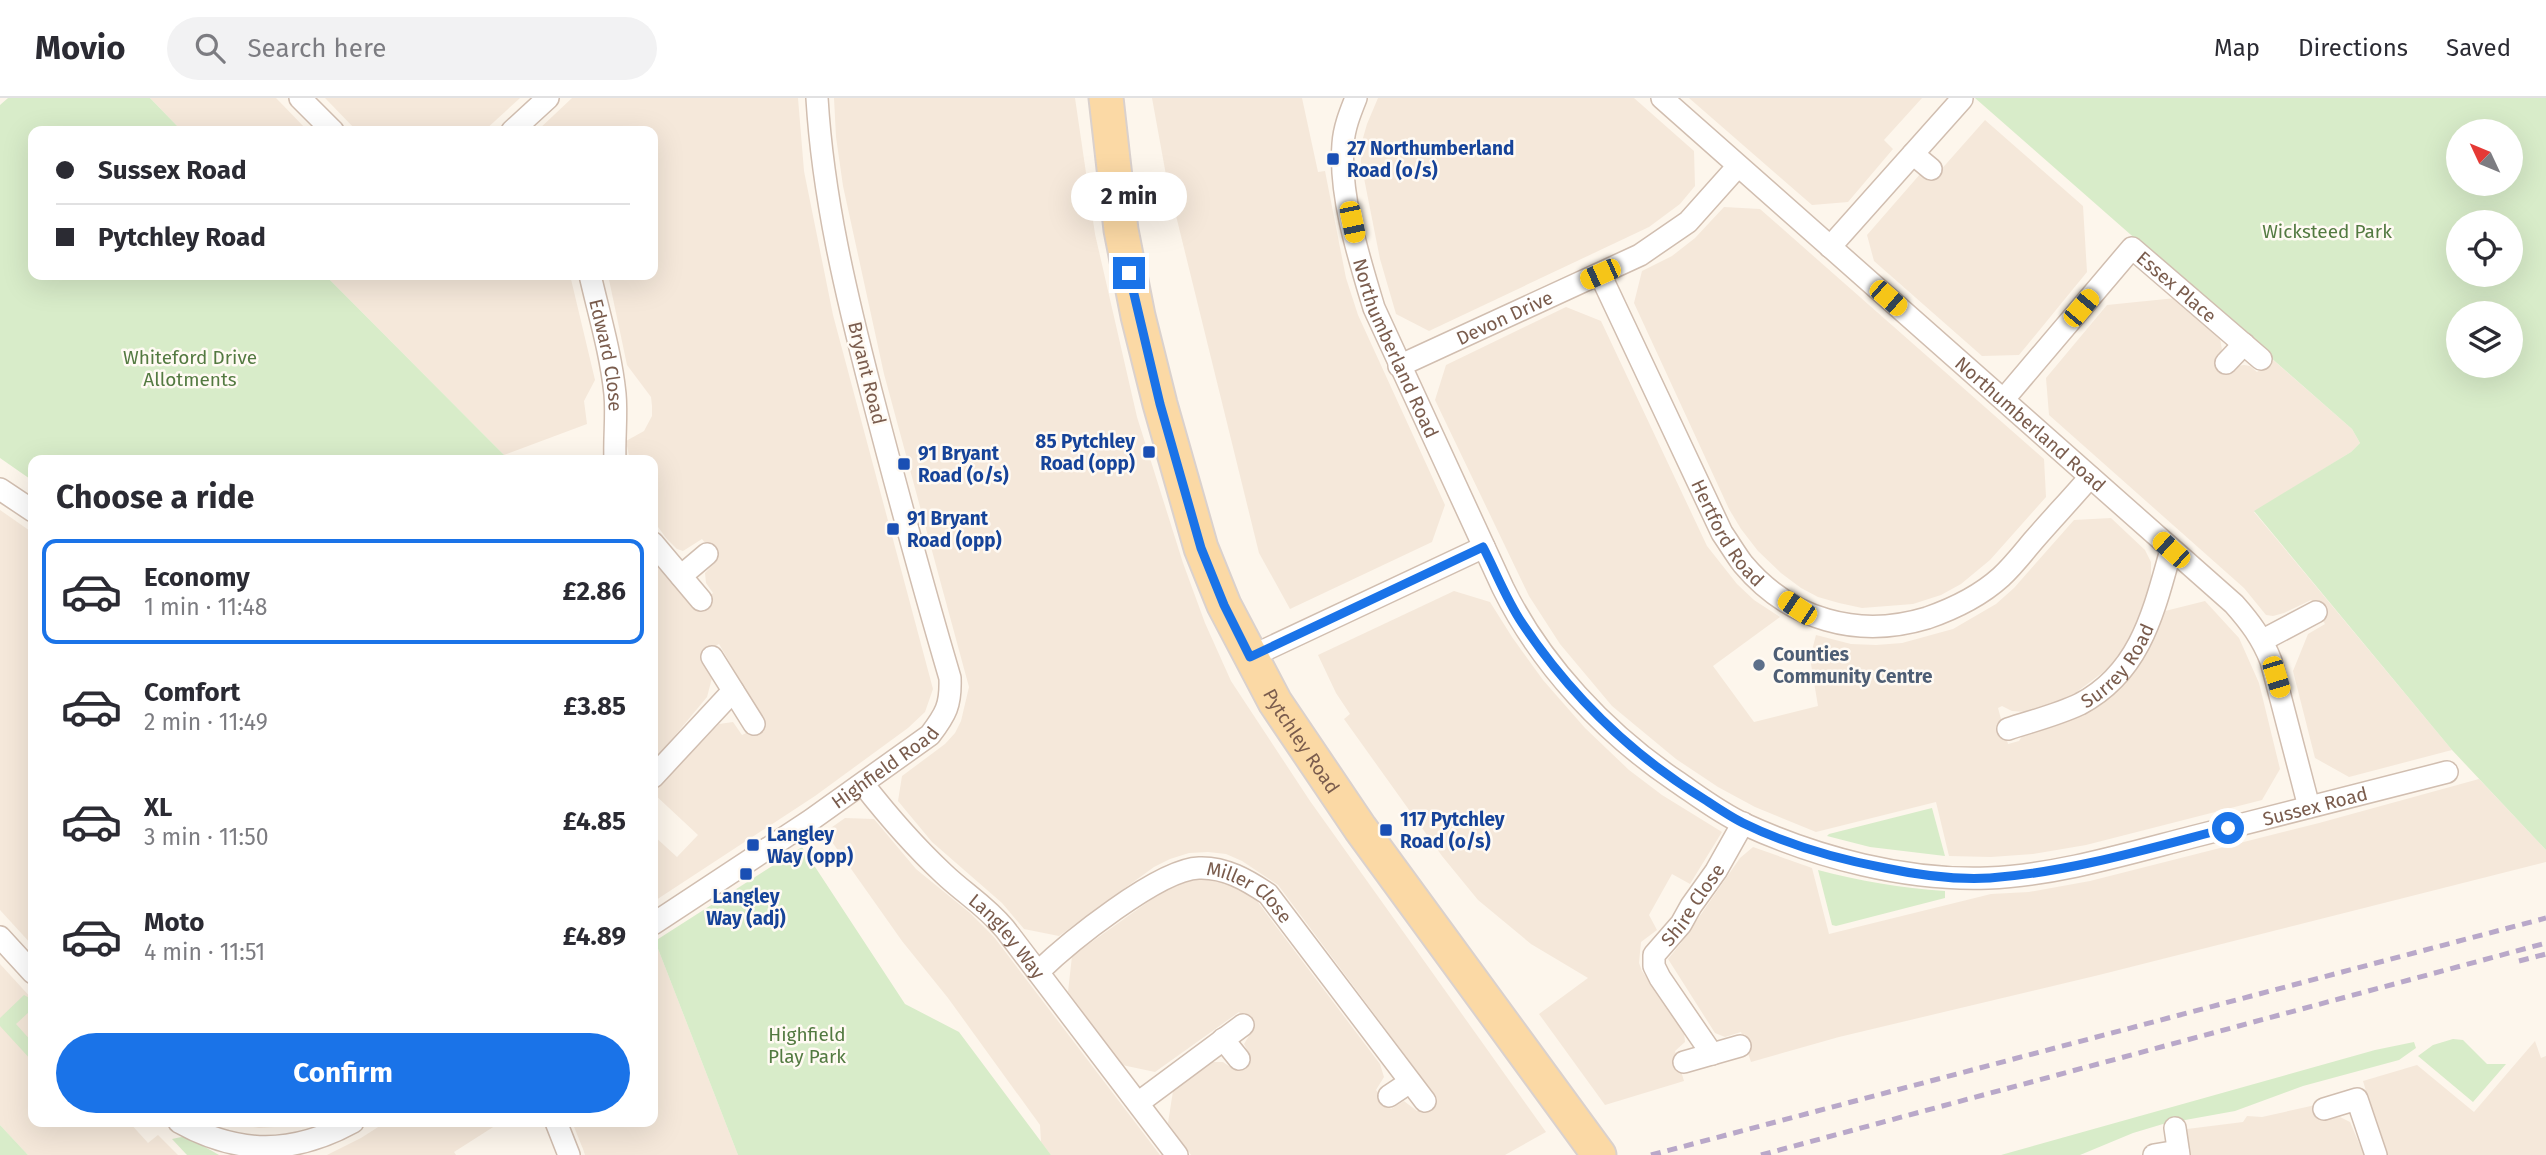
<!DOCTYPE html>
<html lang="en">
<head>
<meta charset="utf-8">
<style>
  body { margin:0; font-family:"Fira Sans",sans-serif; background:#f2f2f3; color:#2b2b33; height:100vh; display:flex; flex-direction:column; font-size:26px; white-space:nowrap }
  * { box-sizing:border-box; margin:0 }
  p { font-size:23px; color:#7c7c81 }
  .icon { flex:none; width:38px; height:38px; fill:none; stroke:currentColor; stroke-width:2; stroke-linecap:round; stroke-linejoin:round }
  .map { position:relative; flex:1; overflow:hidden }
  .details { position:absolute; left:28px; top:357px; width:630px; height:672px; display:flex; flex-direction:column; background:#fff; border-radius:14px; box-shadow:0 7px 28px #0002 }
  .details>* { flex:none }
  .top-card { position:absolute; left:28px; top:28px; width:630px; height:154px; border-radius:14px; box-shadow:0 7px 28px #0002; display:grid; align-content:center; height:154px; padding:0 28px; background:#fff }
  .needle { width:46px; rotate:314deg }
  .fabs { position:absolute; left:2446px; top:21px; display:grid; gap:14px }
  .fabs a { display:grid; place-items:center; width:77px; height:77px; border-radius:50%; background:#fff; box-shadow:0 7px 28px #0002; font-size:35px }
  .end { position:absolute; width:32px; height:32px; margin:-16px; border:9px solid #1a73e8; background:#fff; box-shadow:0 0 0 4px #fff }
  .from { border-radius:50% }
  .bubble { position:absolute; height:49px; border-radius:24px; background:#fff; box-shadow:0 7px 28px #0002; font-size:23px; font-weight:700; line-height:49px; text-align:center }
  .car { position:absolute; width:21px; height:42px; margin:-21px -10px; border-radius:9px; box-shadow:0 0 5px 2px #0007; background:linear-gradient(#f5c518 24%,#345 0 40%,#f5c518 0 76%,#345 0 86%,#f5c518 0) }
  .top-card b { display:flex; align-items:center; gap:24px; height:66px; font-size:26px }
  .top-card b+b { border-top:2px solid #e1e1e2 }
  .top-card i { width:18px; height:18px; background:#2b2b33 }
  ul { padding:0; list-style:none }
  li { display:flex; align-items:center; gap:21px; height:105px; margin:0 14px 10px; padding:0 14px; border:4px solid transparent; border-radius:14px }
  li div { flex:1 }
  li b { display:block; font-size:26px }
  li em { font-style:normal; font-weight:700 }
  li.current { border-color:#1a73e8 }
  li>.icon { width:63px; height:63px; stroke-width:1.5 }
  h2 { padding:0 28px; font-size:32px; line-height:84px }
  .action { display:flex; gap:14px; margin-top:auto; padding:14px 28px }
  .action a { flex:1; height:80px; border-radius:42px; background:#1a73e8; color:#fff; font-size:28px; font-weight:700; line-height:80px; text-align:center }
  header { display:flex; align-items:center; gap:42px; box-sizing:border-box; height:98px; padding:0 35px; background:#fff; border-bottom:2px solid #e1e1e2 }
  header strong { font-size:33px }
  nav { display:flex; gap:38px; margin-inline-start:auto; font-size:24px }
  .search { width:490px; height:63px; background:#f2f2f3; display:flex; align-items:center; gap:18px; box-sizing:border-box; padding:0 24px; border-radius:38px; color:#7c7c81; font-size:26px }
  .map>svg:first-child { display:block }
</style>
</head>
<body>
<header>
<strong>Movio</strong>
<div class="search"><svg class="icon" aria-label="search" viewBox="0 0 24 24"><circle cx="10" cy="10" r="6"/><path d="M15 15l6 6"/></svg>Search here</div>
<nav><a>Map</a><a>Directions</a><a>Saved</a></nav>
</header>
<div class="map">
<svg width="2546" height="1057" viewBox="0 0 2546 1057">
  <rect width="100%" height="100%" fill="#fdf6ec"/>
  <!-- residential -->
  <g fill="#f5e8da">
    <polygon points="150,0 276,0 308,33 182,33"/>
    <polygon points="325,0 520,0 484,33 357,33"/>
    <polygon points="572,0 798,0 804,73 833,217 933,591 925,614 908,630 815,698 653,804 653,737 677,759 698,737 653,695 719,626 733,624 742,637 765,626 719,546 702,556 712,580 707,599 653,664 653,464 694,511 713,495 706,485 705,475 718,461 702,441 683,453 677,451 666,440 653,422 653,362 630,362 626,343 644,333 652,318 652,308 651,299 627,267 608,177 653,177 653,33 537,33"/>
    <polygon points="834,0 1075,0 1095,136 1137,319 1183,465 1205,525 1231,583 1310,703 1546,1034 1505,1057 1191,1057 1168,1025 1173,993 1212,964 1223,964 1233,971 1250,958 1244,946 1253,931 1239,914 1155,974 1122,967 1068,894 1072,858 1166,791 1178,785 1210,780 1228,785 1244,793 1257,803 1380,966 1384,979 1376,992 1391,1011 1404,1003 1417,1013 1437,1000 1278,787 1242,763 1226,756 1208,754 1189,755 1170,761 1154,769 1059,838 1024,831 1002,805 932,744 898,703 902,678 945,646 955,635 961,623 969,589 884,276 843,88 836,39"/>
    <polygon points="1152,0 1302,0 1318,74 1325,73 1346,180 1358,217 1445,407 1432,444 1290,511 1259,455 1166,77"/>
    <polygon points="1378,0 1634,0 1694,53 1695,88 1680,106 1649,129 1429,233 1396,216 1380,161 1361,65 1361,47 1367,26"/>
    <polygon points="1689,0 1922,0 1884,42 1893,51 1848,104 1812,107"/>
    <polygon points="1985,22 2083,108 2087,174 2019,257 1982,258 1874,163 1867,137 1921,75 1931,83"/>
    <polygon points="1724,109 1760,111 2044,361 2046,399 1990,462 1961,486 1941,497 1913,506 1862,510 1839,505 1818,499 1801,490 1781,475 1758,453 1741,431 1729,411 1634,205 1642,173 1672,158 1695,140"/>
    <polygon points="325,177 570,177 595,282 584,303 587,326 504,357"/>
    <polygon points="2176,200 2220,240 2222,252 2216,261 2231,273 2238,268 2244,267 2250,268 2257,274 2271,260 2352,331 2360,345 2351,354 2254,414 2452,652 2349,679 2315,660 2293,573 2308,536 2325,526 2311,502 2284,515 2273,518 2266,517 2244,490 2049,317 2046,280 2107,207"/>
    <polygon points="1566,209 1601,223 1707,448 1737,486 1754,502 1780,519 1713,568 1754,624 1818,608 1810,560 1816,537 1851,546 1876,547 1902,545 1953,531 1996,506 2014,490 2074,422 2111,420 2145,452 2151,464 2151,483 2147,503 2127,547 2110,569 2070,599 2026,614 2012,613 2002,608 1998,610 2008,646 2019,643 2024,635 2084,609 2161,514 2205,503 2239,540 2259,585 2280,671 2262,702 2086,747 2033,756 1991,759 1949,758 1936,704 1816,734 1755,709 1718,689 1676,661 1612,608 1560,546 1529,498 1435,302 1446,267"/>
    <polygon points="0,412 33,435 33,848 0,812"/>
    <polygon points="1454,493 1490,504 1512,539 1543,582 1585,630 1629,672 1662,697 1722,734 1690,786 1672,776 1649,817 1657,832 1641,844 1639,865 1642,873 1684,934 1685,944 1675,953 1684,983 1605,1007 1539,916 1588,880 1531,846 1478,802 1442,758 1344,621 1350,616 1336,595 1318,557"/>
    <polygon points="2479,681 2546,752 2546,764 2099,877 1839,939 1751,964 1741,934 1725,939 1715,935 1668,861 1681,845 1740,760 1753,749 1812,770 1829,836 1991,796 2029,794 2090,783 2319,725"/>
    <polygon points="845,720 874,721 916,771 970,815 994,839 1160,1057 1051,1057 1041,1044 1040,1027 948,900 902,843 825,734"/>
    <polygon points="655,843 738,1057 585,1057 583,1051 572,1024 653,1024 653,845"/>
    <polygon points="0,866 33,902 33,1024 129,1024 148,1045 158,1037 178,1057 28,1057 0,1027"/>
    <polygon points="2535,943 2541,960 2546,958 2546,1057 2385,1057 2363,983 2417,967 2474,1014"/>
    <polygon points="2320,1006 2324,1022 2340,1019 2350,1024 2364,1057 2190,1057 2187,1031 2243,1024 2247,1018 2262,1019"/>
    <polygon points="225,1024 314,1024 305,1027 259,1030"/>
    <polygon points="386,1024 501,1024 454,1054 456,1057 327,1057 361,1040"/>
  </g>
  <!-- green -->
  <g fill="#d8ecc9" fill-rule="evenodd">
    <polygon points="8,0 150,0 182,33 33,33 33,177 325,177 509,362 33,362 33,383 0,360 0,7"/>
    <path d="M1975,0h571v752l-94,-100 -198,-239 97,-59 9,-9 -8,-14zM2459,33h52v53h-52zM2459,124h52v53h-52zM2459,215h52v53h-52z"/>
    <polygon points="1932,710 1945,758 1870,749 1827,738 1829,736"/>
    <polygon points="802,749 905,906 959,934 1051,1057 738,1057 655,843"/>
    <path d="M1818,772c42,11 83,18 127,21v7l-109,28 -4,-1z"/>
    <polygon points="24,897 33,902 33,917 30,913 16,926 33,945 33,964 0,928 0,920"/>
    <polygon points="2453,941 2463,942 2487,966 2506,966 2473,1004 2418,958 2433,947"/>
    <polygon points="2414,944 2416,950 2399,962 2303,988 2235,1013 2163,1026 2133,1035 2080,1057 2001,1057 2375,952"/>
    <polygon points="0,1027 28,1057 0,1057"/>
    <polygon points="186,1038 219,1057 187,1057 172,1041"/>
  </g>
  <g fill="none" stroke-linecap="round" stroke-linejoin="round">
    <!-- minor casing -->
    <g stroke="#d1beb0" stroke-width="24">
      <g id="minor">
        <polyline points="300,0 333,33"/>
        <path id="s1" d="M1356,0c-6,15 -12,30 -13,46 -4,52 16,114 31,164l129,280c38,77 102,145 173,193 22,15 44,32 68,43 74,34 162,57 244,54 69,-3 138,-24 204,-41 85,-21 170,-43 255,-65"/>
        <path id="s2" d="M1662,0l572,506c16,18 28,34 37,57l38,146"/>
        <polyline points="512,33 548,0"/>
        <polyline points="1913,56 1931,71"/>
        <polyline points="1830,149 1962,1"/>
        <path id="s3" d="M1600,176l122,259c7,10 14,22 21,31 47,56 115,75 184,54 26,-9 53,-22 74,-41 12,-11 22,-24 32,-36 19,-22 39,-43 57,-64"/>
        <path id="s4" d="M590,177c9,39 21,79 25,119 2,22 -1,44 0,66"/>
        <polyline points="2226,265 2244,246"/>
        <path id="s5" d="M1399,268l241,-111 48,-33 50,-56"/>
        <path id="s6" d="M2004,301l128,-151 129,111"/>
        <polyline points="0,391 33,413"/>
        <polyline points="653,445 701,502"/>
        <polyline points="681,478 707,456"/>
        <polyline points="2263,542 2316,514"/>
        <polyline points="712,559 754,626"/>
        <polyline points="1250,559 1484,449"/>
        <path id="s7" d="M2008,631c24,-8 49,-14 72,-25 61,-32 74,-94 91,-154"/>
        <polyline points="653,679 733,593"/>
        <path id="s8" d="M863,686c25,32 51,62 81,90 21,20 41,31 61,55l172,226"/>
        <path id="s9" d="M653,826l158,-104 119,-85c16,-21 21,-30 20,-57 -28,-95 -54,-191 -79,-287 -25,-97 -48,-193 -54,-293"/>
        <polyline points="0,839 33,875"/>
        <path id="s10" d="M1038,874c30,-29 121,-103 161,-104 26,-1 48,12 69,26l157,207"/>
        <polyline points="1223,941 1239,961"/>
        <path id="s11" d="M1712,956l-52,-76 -6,-12v-11l27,-31 10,-18 25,-35 27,-48"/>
        <polyline points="1684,964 1740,948"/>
        <polyline points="1389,998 1410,984"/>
        <polyline points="1138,1005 1243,927"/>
        <polyline points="2324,1011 2357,1001 2376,1057"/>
        <path d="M179,1024c59,33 114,33 174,0"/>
        <polyline points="556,1024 569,1057"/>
        <polyline points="2175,1030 2179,1057"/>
        <polyline points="2154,1057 2178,1053"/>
      </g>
    </g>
    <!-- primary casing -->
    <g stroke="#dad1cd" stroke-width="37">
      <g id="primary">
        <path id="s12" d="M1106,0l15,132 17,86 22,88 41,144 23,57 51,97 85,126 239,327"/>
      </g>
    </g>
    <!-- minor -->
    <use href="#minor" stroke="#fff" stroke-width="21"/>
    <!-- primary -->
    <use href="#primary" stroke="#fbd9a5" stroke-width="33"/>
    <!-- rail -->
    <g stroke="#b9a8c9" stroke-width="5" stroke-dasharray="10 7" stroke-linecap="butt">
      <polyline points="2519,863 2546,856"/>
      <polyline points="1651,1057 2546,820"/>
      <polyline points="1761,1057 2546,845"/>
    </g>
  </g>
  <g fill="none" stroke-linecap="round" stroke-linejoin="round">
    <!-- route -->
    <path stroke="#1a73e8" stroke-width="9" d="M1129,175l31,131 41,144 23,57 26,52 233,-110c13,25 23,52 39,76 48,72 111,133 185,178 12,8 24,16 36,22 45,22 94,36 142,45 33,7 70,12 105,10 81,-6 160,-30 238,-50"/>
  </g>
  <!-- markers -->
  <g fill="#1a4fb4" stroke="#fffaf3" stroke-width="2.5">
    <rect x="1326" y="54" width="14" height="14" rx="3.5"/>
    <rect x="1142" y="347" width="14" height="14" rx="3.5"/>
    <rect x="897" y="359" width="14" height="14" rx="3.5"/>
    <rect x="886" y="424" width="14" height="14" rx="3.5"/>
    <rect x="1379" y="725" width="14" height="14" rx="3.5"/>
    <rect x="746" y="740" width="14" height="14" rx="3.5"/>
    <rect x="739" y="769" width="14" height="14" rx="3.5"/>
  </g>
  <circle fill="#5c6f8a" stroke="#fffaf3" stroke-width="2.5" cx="1759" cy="567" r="7"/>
  <g text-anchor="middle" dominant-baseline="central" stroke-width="5" stroke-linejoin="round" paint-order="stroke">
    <!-- transit labels -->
    <g font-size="19" font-weight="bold" fill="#164399" stroke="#fffaf3" text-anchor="start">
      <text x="1347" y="50">27 Northumberland<tspan x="1347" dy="22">Road (o/s)</tspan></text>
      <text x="1135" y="343" text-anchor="end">85 Pytchley<tspan x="1135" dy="22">Road (opp)</tspan></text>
      <text x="918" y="355">91 Bryant<tspan x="918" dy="22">Road (o/s)</tspan></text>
      <text x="907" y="420">91 Bryant<tspan x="907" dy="22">Road (opp)</tspan></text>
      <text x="1400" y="721">117 Pytchley<tspan x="1400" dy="22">Road (o/s)</tspan></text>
      <text x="767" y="736">Langley<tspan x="767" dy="22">Way (opp)</tspan></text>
      <text x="746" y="798" text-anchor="middle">Langley<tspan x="746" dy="22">Way (adj)</tspan></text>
    </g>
    <!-- park labels -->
    <g font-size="19" fill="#537a41" stroke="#fffaf3">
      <text x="2327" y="133">Wicksteed Park</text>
      <text x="190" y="259">Whiteford Drive<tspan x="190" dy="22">Allotments</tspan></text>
      <text x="807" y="936">Highfield<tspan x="807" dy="22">Play Park</tspan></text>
    </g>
    <!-- street labels -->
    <g font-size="19" fill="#7a5c4d" stroke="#fffaf3">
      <text stroke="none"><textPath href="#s6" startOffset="257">Essex Place</textPath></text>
      <text stroke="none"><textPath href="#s5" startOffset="116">Devon Drive</textPath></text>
      <text stroke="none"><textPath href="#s1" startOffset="261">Northumberland Road</textPath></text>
      <text stroke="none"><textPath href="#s4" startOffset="82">Edward Close</textPath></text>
      <text transform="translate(867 275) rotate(76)">Bryant Road</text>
      <text stroke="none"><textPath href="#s2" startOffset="492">Northumberland Road</textPath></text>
      <text stroke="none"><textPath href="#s3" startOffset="289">Hertford Road</textPath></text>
      <text stroke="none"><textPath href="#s7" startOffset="131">Surrey Road</textPath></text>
      <text stroke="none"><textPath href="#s12" startOffset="679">Pytchley Road</textPath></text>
      <text stroke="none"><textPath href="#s9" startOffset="280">Highfield Road</textPath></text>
      <text stroke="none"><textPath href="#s1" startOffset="1454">Sussex Road</textPath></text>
      <text stroke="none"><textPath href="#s10" startOffset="252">Miller Close</textPath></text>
      <text stroke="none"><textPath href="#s11" startOffset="180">Shire Close</textPath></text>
      <text stroke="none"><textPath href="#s8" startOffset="210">Langley Way</textPath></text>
    </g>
    <!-- service labels -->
    <g font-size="19" font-weight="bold" fill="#4e5e75" stroke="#fffaf3" text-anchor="start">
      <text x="1773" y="556">Counties<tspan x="1773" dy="22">Community Centre</tspan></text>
    </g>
  </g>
</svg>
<div class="fabs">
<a><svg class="needle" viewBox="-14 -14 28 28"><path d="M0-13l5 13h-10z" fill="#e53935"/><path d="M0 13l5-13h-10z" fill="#7c7c81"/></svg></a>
<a><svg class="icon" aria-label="locate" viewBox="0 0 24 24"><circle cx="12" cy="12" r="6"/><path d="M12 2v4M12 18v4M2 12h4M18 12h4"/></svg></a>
<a><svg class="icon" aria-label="layers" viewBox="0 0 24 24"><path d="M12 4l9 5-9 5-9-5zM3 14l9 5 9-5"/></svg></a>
</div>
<i class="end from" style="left:2228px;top:730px"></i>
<i class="end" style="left:1129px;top:175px"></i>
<div class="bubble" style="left:1071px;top:74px;width:116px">2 min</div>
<i class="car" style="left:1352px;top:124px;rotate:168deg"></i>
<i class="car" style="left:1600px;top:176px;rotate:246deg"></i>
<i class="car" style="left:1888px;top:200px;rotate:131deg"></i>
<i class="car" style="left:2081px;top:210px;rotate:40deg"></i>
<i class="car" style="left:2171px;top:452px;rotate:312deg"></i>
<i class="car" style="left:1797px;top:510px;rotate:304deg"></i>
<i class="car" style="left:2276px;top:579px;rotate:163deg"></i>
<div class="top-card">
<b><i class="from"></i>Sussex Road</b>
<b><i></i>Pytchley Road</b>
</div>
<section class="details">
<h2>Choose a ride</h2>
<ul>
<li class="current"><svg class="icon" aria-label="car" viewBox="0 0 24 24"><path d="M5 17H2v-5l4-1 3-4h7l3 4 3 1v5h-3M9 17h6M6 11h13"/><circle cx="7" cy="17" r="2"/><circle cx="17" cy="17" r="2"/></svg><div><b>Economy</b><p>1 min · 11:48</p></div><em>£2.86</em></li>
<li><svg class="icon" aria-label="car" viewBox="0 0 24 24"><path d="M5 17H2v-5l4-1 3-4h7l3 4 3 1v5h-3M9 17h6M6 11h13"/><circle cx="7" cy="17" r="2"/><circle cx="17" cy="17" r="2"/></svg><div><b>Comfort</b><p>2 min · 11:49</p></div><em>£3.85</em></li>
<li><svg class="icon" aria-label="car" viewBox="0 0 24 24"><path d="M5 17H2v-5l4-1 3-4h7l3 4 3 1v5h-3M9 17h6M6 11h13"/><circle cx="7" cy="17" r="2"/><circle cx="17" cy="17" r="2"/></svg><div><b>XL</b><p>3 min · 11:50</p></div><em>£4.85</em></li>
<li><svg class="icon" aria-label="car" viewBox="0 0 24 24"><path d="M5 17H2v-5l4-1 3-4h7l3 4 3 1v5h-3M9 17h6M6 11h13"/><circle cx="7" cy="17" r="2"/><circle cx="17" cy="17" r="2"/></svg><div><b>Moto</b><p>4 min · 11:51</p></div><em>£4.89</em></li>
</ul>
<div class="action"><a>Confirm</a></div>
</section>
</div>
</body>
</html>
